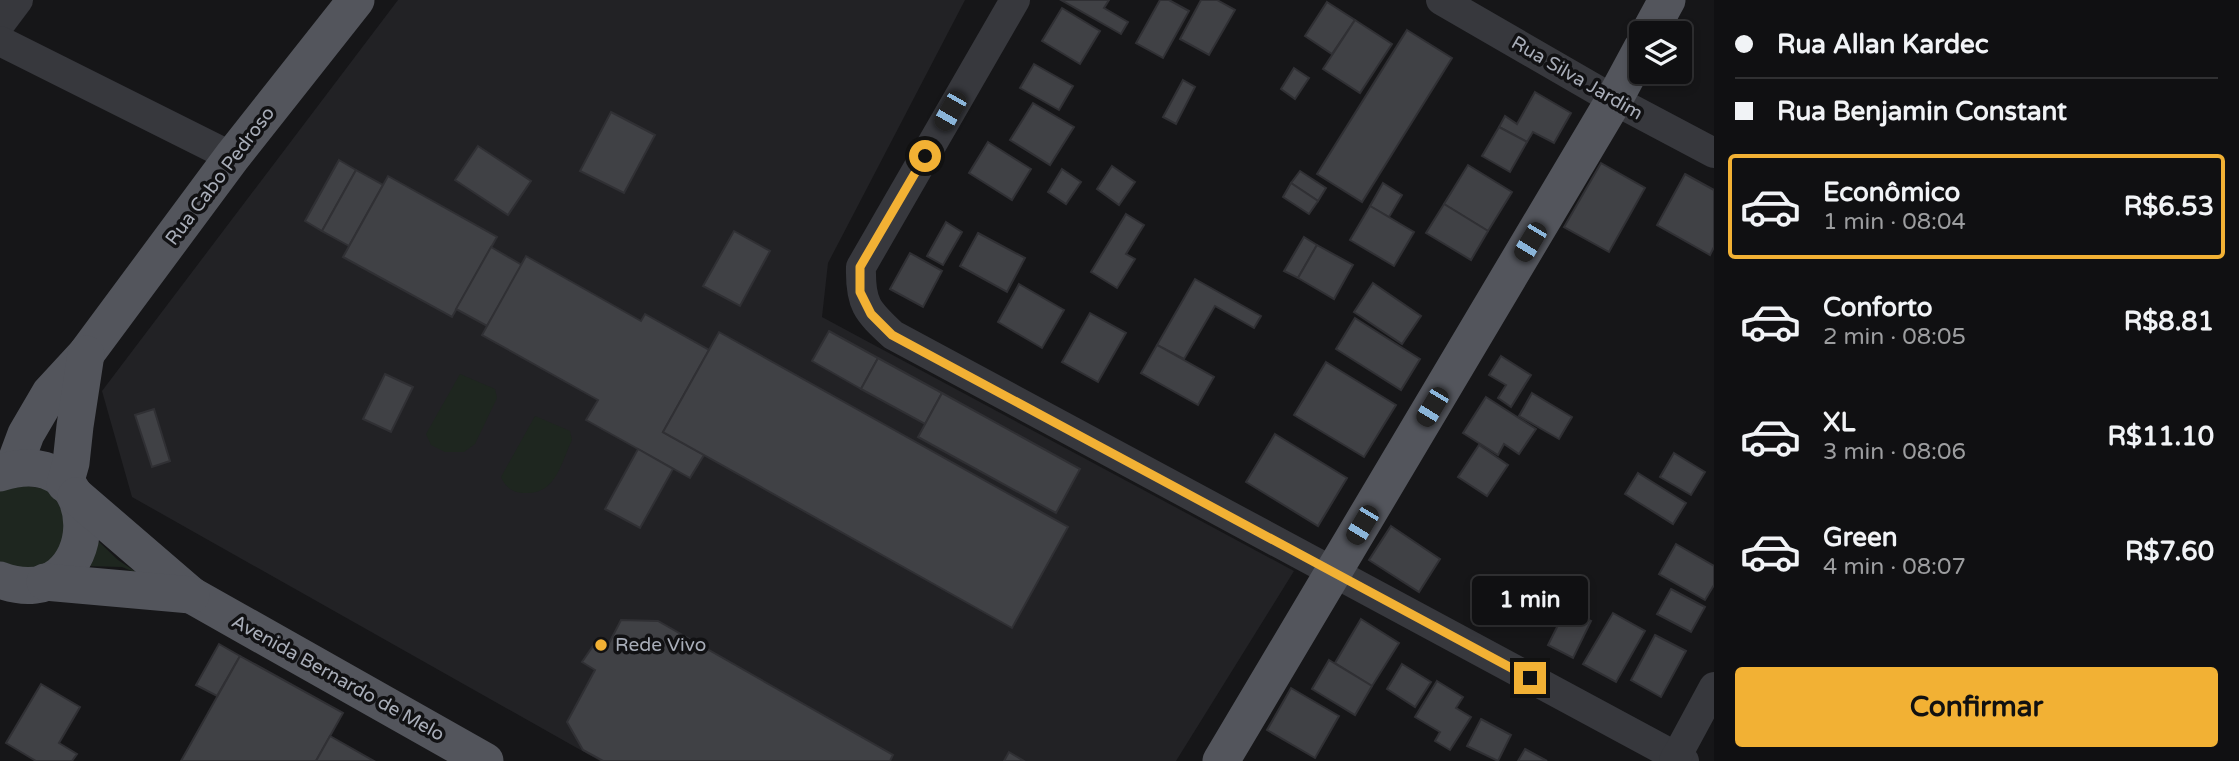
<!DOCTYPE html>
<html lang="pt">
<head>
<meta charset="utf-8">
<style>
  body { margin:0; font-family:"Varela Round",sans-serif; background:#19191b; color:#f1f3f6; height:100vh; display:flex; flex-direction:column; font-size:26px; white-space:nowrap }
  * { box-sizing:border-box; margin:0 }
  p { font-size:23px; color:#9c9d9f }
  .icon { flex:none; width:38px; height:38px; fill:none; stroke:currentColor; stroke-width:2; stroke-linecap:round; stroke-linejoin:round }
  .map { position:relative; flex:1; overflow:hidden }
  .details { display:flex; flex-direction:column; background:#101012; width:525px }
  .details>* { flex:none }
  .top-card { display:grid; align-content:center; height:154px; padding:0 21px; background:#101012 }
  .controls { position:absolute; left:1629px; top:21px; display:grid; gap:14px }
  .controls a { display:grid; place-items:center; width:63px; height:63px; border-radius:7px; background:#101012; box-shadow:0 4px 10px #0003,0 0 0 2px #303032; font-size:35px }
  .end { position:absolute; width:32px; height:32px; margin:-16px; border:9px solid #f2b134; background:#111; box-shadow:0 0 0 4px #111 }
  .from { border-radius:50% }
  .bubble { position:absolute; height:49px; border-radius:7px; background:#101012; box-shadow:0 4px 10px #0003,0 0 0 2px #303032; font-size:23px; font-weight:700; line-height:49px; text-align:center }
  .car { position:absolute; width:21px; height:42px; margin:-21px -10px; border-radius:9px; box-shadow:0 0 5px 2px #0007; background:linear-gradient(#222 24%,#8ab4d8 0 40%,#222 0 76%,#8ab4d8 0 86%,#222 0) }
  .top-card b { display:flex; align-items:center; gap:24px; height:66px; font-size:26px }
  .top-card b+b { border-top:2px solid #303032 }
  .top-card i { width:18px; height:18px; background:#f1f3f6 }
  ul { padding:0; list-style:none }
  li { display:flex; align-items:center; gap:21px; height:105px; margin:0 14px 10px; padding:0 7px; border:4px solid transparent; border-radius:7px }
  li div { flex:1 }
  li b { display:block; font-size:26px }
  li em { font-style:normal; font-weight:700 }
  li.on { border-color:#f2b134 }
  li>.icon { width:63px; height:63px; stroke-width:1.5 }
  .action { display:flex; gap:14px; margin-top:auto; padding:14px 21px }
  .action a { flex:1; height:80px; border-radius:7px; background:#f2b134; color:#111; font-size:28px; font-weight:700; line-height:80px; text-align:center }
  main { display:flex; flex:1; min-height:0 }
  .map>svg:first-child { display:block }
</style>
</head>
<body>
<main>
<div class="map">
<svg width="1714" height="761" viewBox="0 0 1714 761">
  <rect width="100%" height="100%" fill="#161618"/>
  <!-- built -->
  <polygon fill="#222225" points="398,0 965,0 828,263 822,317 1294,571 1176,761 600,761 132,497 102,391"/>
  <!-- green -->
  <g fill="#1e261f">
    <polygon points="460,374 495,389 497,398 475,444 464,452 445,452 431,445 426,434"/>
    <path d="M535,416l35,15 2,9c-11,23 -16,54 -46,53 -13,0 -20,-5 -25,-16z"/>
    <polygon points="7,483 54,490 72,533 46,570 0,568 0,487"/>
    <polygon points="98,541 118,560 139,574 122,567 86,566 94,555"/>
  </g>
  <!-- building -->
  <g fill="#404145" stroke="#303034" stroke-width="2">
    <polygon points="1061,0 1109,0 1104,8 1128,22 1121,34"/>
    <polygon points="1160,0 1169,0 1189,11 1163,58 1136,43"/>
    <polygon points="1201,0 1217,0 1235,10 1209,55 1180,39"/>
    <polygon points="1327,2 1355,20 1332,54 1305,36"/>
    <polygon points="1062,8 1100,31 1080,64 1042,41"/>
    <polygon points="1355,20 1392,44 1360,93 1323,69"/>
    <polygon points="1407,30 1452,58 1362,202 1317,174"/>
    <polygon points="1034,64 1073,86 1059,110 1020,88"/>
    <polygon points="1294,68 1309,78 1295,99 1281,89"/>
    <polygon points="1183,80 1195,87 1176,124 1163,117"/>
    <polygon points="1535,92 1571,113 1554,143 1533,132 1527,142 1499,127 1505,116 1517,124"/>
    <polygon points="1033,103 1074,127 1050,165 1010,140"/>
    <polygon points="611,112 655,135 624,193 580,171"/>
    <polygon points="1499,127 1527,142 1510,172 1482,156"/>
    <polygon points="988,142 1031,169 1012,200 969,173"/>
    <polygon points="478,146 531,181 508,215 455,180"/>
    <polygon points="339,160 356,170 322,231 305,221"/>
    <polygon points="1601,163 1645,188 1609,252 1564,227"/>
    <polygon points="1468,165 1512,192 1488,231 1444,204"/>
    <polygon points="1112,166 1135,182 1119,205 1097,189"/>
    <polygon points="1062,169 1081,182 1066,204 1048,192"/>
    <polygon points="356,170 383,185 349,246 322,231"/>
    <polygon points="1300,171 1326,188 1318,201 1291,183"/>
    <polygon points="1685,174 1714,190 1714,247 1710,255 1657,225"/>
    <polygon points="388,176 497,237 452,317 343,257"/>
    <polygon points="1291,183 1318,201 1309,214 1283,197"/>
    <polygon points="1383,183 1402,195 1389,217 1370,206"/>
    <polygon points="1444,204 1488,231 1471,260 1426,233"/>
    <polygon points="1370,206 1414,232 1394,266 1350,240"/>
    <polygon points="1126,214 1144,225 1126,254 1135,259 1117,288 1091,272"/>
    <polygon points="946,222 962,232 943,265 927,256"/>
    <polygon points="734,231 770,251 740,306 703,286"/>
    <polygon points="978,233 1025,258 1007,292 960,266"/>
    <polygon points="1304,237 1317,245 1298,278 1284,271"/>
    <polygon points="1317,245 1353,265 1334,299 1298,278"/>
    <polygon points="491,247 522,265 487,326 456,309"/>
    <polygon points="910,253 942,271 923,307 890,289"/>
    <polygon points="526,256 641,321 645,314 709,350 663,432 704,455 690,478 586,420 598,400 482,335"/>
    <polygon points="1195,279 1261,316 1254,328 1215,306 1184,359 1157,345"/>
    <polygon points="1373,283 1421,316 1402,344 1354,312"/>
    <polygon points="1019,284 1064,310 1042,348 998,322"/>
    <polygon points="1090,313 1126,333 1098,382 1062,362"/>
    <polygon points="1355,318 1420,359 1401,390 1336,349"/>
    <polygon points="829,331 878,358 861,389 812,361"/>
    <polygon points="719,332 1068,527 1012,628 663,432"/>
    <polygon points="1157,345 1214,377 1198,405 1141,373"/>
    <polygon points="1501,356 1531,375 1511,407 1498,398 1506,385 1489,375"/>
    <polygon points="878,358 942,393 925,424 861,389"/>
    <polygon points="1326,362 1396,405 1364,457 1294,415"/>
    <polygon points="385,374 413,387 391,432 363,419"/>
    <polygon points="942,393 1080,469 1056,513 918,437"/>
    <polygon points="1532,393 1572,417 1559,439 1519,416"/>
    <polygon points="1486,397 1536,429 1519,454 1504,444 1498,455 1463,433"/>
    <polygon points="154,409 170,461 152,467 135,415"/>
    <polygon points="1275,434 1347,478 1318,526 1246,482"/>
    <polygon points="1479,445 1508,465 1487,496 1458,477"/>
    <polygon points="638,449 673,469 640,528 605,509"/>
    <polygon points="1674,453 1705,472 1691,495 1660,477"/>
    <polygon points="1638,473 1686,503 1673,524 1625,494"/>
    <polygon points="1391,526 1440,559 1419,592 1369,560"/>
    <polygon points="1676,544 1714,566 1714,585 1705,600 1659,574"/>
    <polygon points="1491,576 1511,587 1492,623 1472,613"/>
    <polygon points="1671,589 1705,607 1691,632 1657,614"/>
    <polygon points="1566,609 1591,621 1573,658 1548,645"/>
    <polygon points="1613,613 1645,631 1616,682 1583,664"/>
    <polygon points="1361,619 1399,643 1372,686 1335,663"/>
    <polygon points="621,620 658,621 893,755 890,761 603,761 583,750 567,722 595,670 582,662 595,643 606,649"/>
    <polygon points="1655,635 1686,651 1661,697 1631,680"/>
    <polygon points="219,644 240,656 217,696 196,685"/>
    <polygon points="240,656 343,713 316,761 181,761"/>
    <polygon points="1329,660 1372,686 1355,715 1312,689"/>
    <polygon points="1402,664 1431,682 1415,707 1387,689"/>
    <polygon points="1437,681 1463,697 1456,708 1471,717 1450,750 1435,741 1440,732 1415,717"/>
    <polygon points="41,684 80,707 59,743 77,754 72,761 36,761 6,743"/>
    <polygon points="1291,688 1339,716 1315,758 1267,730"/>
    <polygon points="1481,719 1511,735 1498,761 1467,746"/>
    <polygon points="330,736 374,761 316,761"/>
    <polygon points="1525,749 1547,761 1518,761"/>
    <polygon points="1009,752 1024,761 1004,761"/>
  </g>
  <g fill="none" stroke-linecap="round" stroke-linejoin="round">
    <!-- minor -->
    <g stroke="#37383d" stroke-width="30">
      <path d="M1015,0l-154,267c-1,37 6,44 32,68l791,426"/>
      <polyline points="1441,0 1614,100 1714,153"/>
      <polyline points="0,24 18,0"/>
      <polyline points="0,41 232,157"/>
      <polyline points="1674,761 1714,687"/>
    </g>
    <!-- major -->
    <g stroke="#53555c" stroke-width="37">
      <polyline points="1649,33 1667,0"/>
      <polyline points="13,469 26,434 50,393 86,354 232,157 356,0"/>
      <path d="M0,473c113,-37 105,146 0,107"/>
      <polyline points="65,484 71,463 75,426 86,354"/>
      <polyline points="76,496 191,595 485,761"/>
      <polyline points="45,582 191,595"/>
      <polyline points="1221,761 1614,100 1642,48"/>
    </g>
  </g>
  <g fill="none" stroke-linecap="round" stroke-linejoin="round">
    <!-- route -->
    <polyline stroke="#f2b134" stroke-width="9" points="925,156 860,267 860,292 871,314 892,335 1530,678"/>
  </g>
  <!-- markers -->
  <circle fill="#f2b134" stroke="#111113" stroke-width="2.5" cx="601" cy="645" r="7"/>
  <g text-anchor="middle" dominant-baseline="central" stroke-width="7" stroke-linejoin="round" paint-order="stroke">
    <!-- street labels -->
    <g font-size="19" fill="#a8adb8" stroke="#111113">
      <text transform="translate(1577 78) rotate(30)">Rua Silva Jardim</text>
      <text transform="translate(220 176) rotate(-53)">Rua Cabo Pedroso</text>
      <text transform="translate(338 678) rotate(29)">Avenida Bernardo de Melo</text>
    </g>
    <!-- poi labels -->
    <g font-size="19" fill="#a8adb8" stroke="#111113" text-anchor="start">
      <text x="615" y="645">Rede Vivo</text>
    </g>
  </g>
</svg>
<div class="controls">
<a><svg class="icon" aria-label="layers" viewBox="0 0 24 24"><path d="M12 4l9 5-9 5-9-5zM3 14l9 5 9-5"/></svg></a>
</div>
<i class="end from" style="left:925px;top:156px"></i>
<i class="end" style="left:1530px;top:678px"></i>
<div class="bubble" style="left:1472px;top:576px;width:116px">1 min</div>
<i class="car" style="left:950px;top:111px;rotate:210deg"></i>
<i class="car" style="left:1530px;top:242px;rotate:211deg"></i>
<i class="car" style="left:1432px;top:407px;rotate:211deg"></i>
<i class="car" style="left:1362px;top:525px;rotate:211deg"></i>
</div>
<section class="details">
<div class="top-card">
<b><i class="from"></i>Rua Allan Kardec</b>
<b><i></i>Rua Benjamin Constant</b>
</div>
<ul>
<li class="on"><svg class="icon" aria-label="car" viewBox="0 0 24 24"><path d="M5 17H2v-5l4-1 3-4h7l3 4 3 1v5h-3M9 17h6M6 11h13"/><circle cx="7" cy="17" r="2"/><circle cx="17" cy="17" r="2"/></svg><div><b>Econômico</b><p>1 min · 08:04</p></div><em>R$6.53</em></li>
<li><svg class="icon" aria-label="car" viewBox="0 0 24 24"><path d="M5 17H2v-5l4-1 3-4h7l3 4 3 1v5h-3M9 17h6M6 11h13"/><circle cx="7" cy="17" r="2"/><circle cx="17" cy="17" r="2"/></svg><div><b>Conforto</b><p>2 min · 08:05</p></div><em>R$8.81</em></li>
<li><svg class="icon" aria-label="car" viewBox="0 0 24 24"><path d="M5 17H2v-5l4-1 3-4h7l3 4 3 1v5h-3M9 17h6M6 11h13"/><circle cx="7" cy="17" r="2"/><circle cx="17" cy="17" r="2"/></svg><div><b>XL</b><p>3 min · 08:06</p></div><em>R$11.10</em></li>
<li><svg class="icon" aria-label="car" viewBox="0 0 24 24"><path d="M5 17H2v-5l4-1 3-4h7l3 4 3 1v5h-3M9 17h6M6 11h13"/><circle cx="7" cy="17" r="2"/><circle cx="17" cy="17" r="2"/></svg><div><b>Green</b><p>4 min · 08:07</p></div><em>R$7.60</em></li>
</ul>
<div class="action"><a>Confirmar</a></div>
</section>
</main>
</body>
</html>
